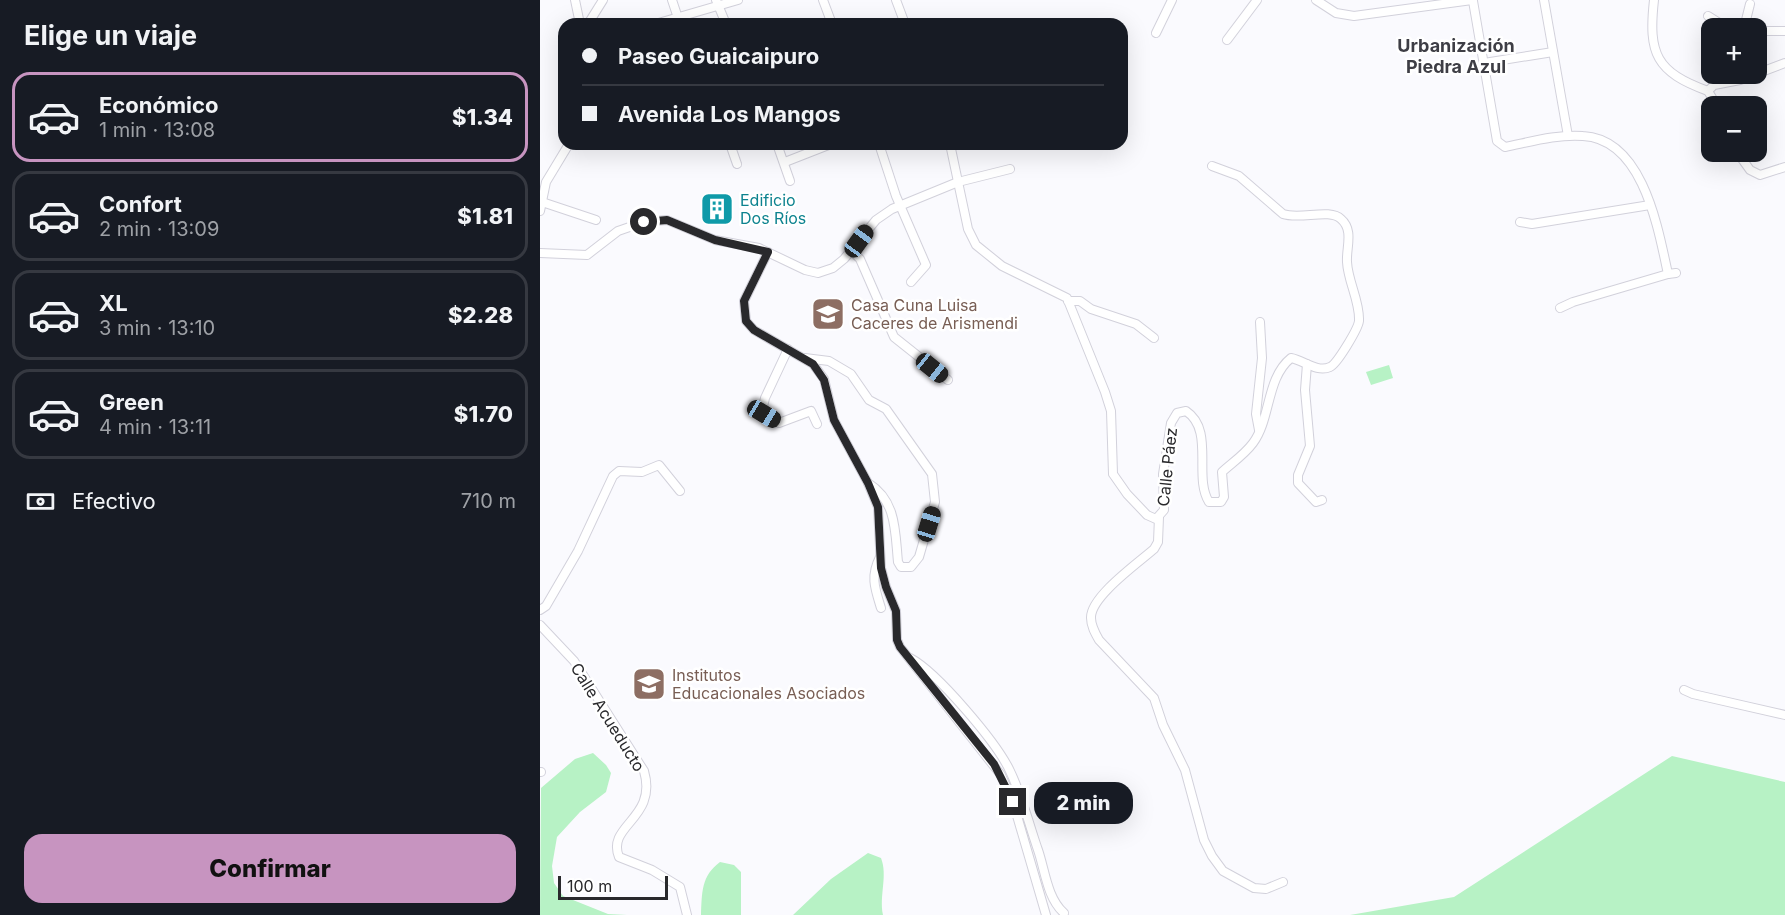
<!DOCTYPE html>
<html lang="es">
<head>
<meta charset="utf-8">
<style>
  body { margin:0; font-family:Inter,sans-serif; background:#242831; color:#f1f3f6; height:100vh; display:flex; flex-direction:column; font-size:22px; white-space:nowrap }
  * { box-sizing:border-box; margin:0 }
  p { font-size:20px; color:#9ea1a6 }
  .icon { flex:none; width:33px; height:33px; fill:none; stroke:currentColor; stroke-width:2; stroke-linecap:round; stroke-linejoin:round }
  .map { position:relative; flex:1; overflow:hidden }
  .panel { display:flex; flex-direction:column; background:#171b24; width:540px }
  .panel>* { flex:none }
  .banner { position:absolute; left:18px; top:18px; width:570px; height:132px; border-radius:18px; box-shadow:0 6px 24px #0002; display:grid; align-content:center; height:132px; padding:0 24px; background:#171b24 }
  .controls { position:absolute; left:1161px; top:18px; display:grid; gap:12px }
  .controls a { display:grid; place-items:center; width:66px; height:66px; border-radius:12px; background:#171b24; box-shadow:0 6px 24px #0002; font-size:30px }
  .scale { position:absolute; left:18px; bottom:15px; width:110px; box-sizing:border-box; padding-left:6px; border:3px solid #29292c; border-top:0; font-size:16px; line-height:21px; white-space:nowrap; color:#29292c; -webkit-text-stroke:4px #fff; paint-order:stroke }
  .end { position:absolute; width:27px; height:27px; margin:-14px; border:8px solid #29292c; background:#fff; box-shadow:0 0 0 3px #fff }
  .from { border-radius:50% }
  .bubble { position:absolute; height:42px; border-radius:18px; background:#171b24; box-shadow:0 6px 24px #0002; font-size:20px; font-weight:800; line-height:42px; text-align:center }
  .car { position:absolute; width:18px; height:36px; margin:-18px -9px; border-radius:8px; box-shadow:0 0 4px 2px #0007; background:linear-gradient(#222 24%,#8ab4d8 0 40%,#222 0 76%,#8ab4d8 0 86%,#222 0) }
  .banner b { display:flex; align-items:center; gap:21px; height:57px; font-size:22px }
  .banner b+b { border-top:2px solid #363941 }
  .banner i { width:15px; height:15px; background:#f1f3f6 }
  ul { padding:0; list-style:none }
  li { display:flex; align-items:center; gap:18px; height:90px; margin:0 12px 9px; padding:0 12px; border:3px solid #363941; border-radius:18px }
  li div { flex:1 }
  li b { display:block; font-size:22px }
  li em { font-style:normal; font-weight:800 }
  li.selected { border-color:#c794c0 }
  li>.icon { width:54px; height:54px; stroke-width:1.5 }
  h2 { padding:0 24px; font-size:27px; line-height:72px }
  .pay { display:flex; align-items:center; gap:15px; height:66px; padding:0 24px; font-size:22px }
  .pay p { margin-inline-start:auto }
  .primary-button { display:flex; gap:12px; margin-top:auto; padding:12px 24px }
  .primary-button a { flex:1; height:69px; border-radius:18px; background:#c794c0; color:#111; font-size:24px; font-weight:800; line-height:69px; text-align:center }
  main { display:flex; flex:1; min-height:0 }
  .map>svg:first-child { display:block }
</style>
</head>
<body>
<main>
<section class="panel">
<h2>Elige un viaje</h2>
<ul>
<li class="selected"><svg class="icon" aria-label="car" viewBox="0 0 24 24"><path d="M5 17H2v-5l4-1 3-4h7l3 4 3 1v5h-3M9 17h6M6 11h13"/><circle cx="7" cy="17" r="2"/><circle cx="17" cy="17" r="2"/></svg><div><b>Económico</b><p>1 min · 13:08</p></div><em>$1.34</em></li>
<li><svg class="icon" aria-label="car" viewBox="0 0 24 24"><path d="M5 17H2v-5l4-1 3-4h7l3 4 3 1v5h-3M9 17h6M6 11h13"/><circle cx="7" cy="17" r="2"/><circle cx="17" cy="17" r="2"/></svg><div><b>Confort</b><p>2 min · 13:09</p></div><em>$1.81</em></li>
<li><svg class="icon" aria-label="car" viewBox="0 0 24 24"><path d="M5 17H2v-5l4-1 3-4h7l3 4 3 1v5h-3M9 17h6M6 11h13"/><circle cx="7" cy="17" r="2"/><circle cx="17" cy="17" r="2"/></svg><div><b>XL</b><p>3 min · 13:10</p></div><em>$2.28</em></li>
<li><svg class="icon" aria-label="car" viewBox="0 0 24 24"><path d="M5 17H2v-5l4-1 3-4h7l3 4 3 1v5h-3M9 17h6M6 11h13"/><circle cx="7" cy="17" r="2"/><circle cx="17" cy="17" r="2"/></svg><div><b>Green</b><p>4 min · 13:11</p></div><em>$1.70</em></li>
</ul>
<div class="pay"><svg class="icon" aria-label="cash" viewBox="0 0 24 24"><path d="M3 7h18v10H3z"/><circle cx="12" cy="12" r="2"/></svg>Efectivo<p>710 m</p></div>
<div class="primary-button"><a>Confirmar</a></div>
</section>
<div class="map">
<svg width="1245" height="915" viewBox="0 0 1245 915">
  <rect width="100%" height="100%" fill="#fafafe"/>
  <!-- green -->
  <g fill="#b7f2c5">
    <polygon points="849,365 853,378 831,385 826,372"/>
    <polygon points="53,753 66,765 71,773 66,792 40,812 17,837 12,866 14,883 23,896 68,914 87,915 0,915 1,788 35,759"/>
    <polygon points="1132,756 1245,782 1245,915 810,915 914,897"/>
    <path d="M328,853l13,5c7,18 -2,37 2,57h-90l38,-36z"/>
    <path d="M180,862l14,3 7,7v43h-40c1,-22 0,-39 19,-53z"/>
  </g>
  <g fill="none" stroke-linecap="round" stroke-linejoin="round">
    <!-- minor casing -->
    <g stroke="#d2d1db" stroke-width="10">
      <g id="minor">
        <polyline points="35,0 40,24"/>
        <polyline points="132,0 140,24"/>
        <polyline points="176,0 186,24"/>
        <polyline points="283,0 292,24"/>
        <polyline points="356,0 365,24"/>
        <polyline points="776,0 796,13 814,16 932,0"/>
        <polyline points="1004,0 1028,136"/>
        <path d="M1114,0c-6,54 2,72 54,91l6,-6 26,-5 45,-17"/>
        <path d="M933,1l24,140 8,6c25,-5 52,-13 78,-11 60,3 75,92 85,138l8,-1"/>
        <polyline points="1168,16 1184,26 1195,28"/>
        <polyline points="48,24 63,0"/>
        <polyline points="115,24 198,0"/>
        <polyline points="1204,28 1210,4"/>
        <polyline points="1216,31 1245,31"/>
        <polyline points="616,33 632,0"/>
        <polyline points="687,40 717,0"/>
        <polyline points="944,63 1013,52"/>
        <polyline points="1168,91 1177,106"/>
        <polyline points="190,144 197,164"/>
        <polyline points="237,144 250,181"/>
        <polyline points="339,144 356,196 386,265 371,282"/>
        <path d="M410,144l18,85 8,16 26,21 65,32 38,94 6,19 2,63 14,20 20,21 9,4 8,-9 -1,-36 8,-51 6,-10 9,-2c29,19 7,66 23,91h12l3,-5 -2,-25c10,-9 23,-18 31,-29 18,-24 13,-65 38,-85 12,2 26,15 39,9 7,-3 28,-38 29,-46 1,-20 -11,-39 -12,-59 -1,-14 7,-32 -6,-43 -11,-11 -41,1 -58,-5l-44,-38 -27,-10"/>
        <polyline points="1197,152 1210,170 1220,175 1245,167"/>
        <polyline points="245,162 291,144"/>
        <polyline points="2,202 56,220"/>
        <polyline points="0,211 6,182 29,144"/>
        <polyline points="980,222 992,224 1110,205"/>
        <polyline points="312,251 320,259 354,337 408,380"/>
        <polyline points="228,252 204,301 206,321 214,330 273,364 284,379 294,420 328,483 338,507 341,568 346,587 356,611 357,640 360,647 461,775 473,802 506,915"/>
        <polyline points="0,253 47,255 78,231 104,222 127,220 175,240 219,248 265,270 278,273 293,268 304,259 336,220 352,209 418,182 470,169"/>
        <polyline points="528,301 540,301 551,309 596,324 614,338"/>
        <polyline points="1020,308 1033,302 1128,274"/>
        <polyline points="248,349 225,398 222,411 239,423 271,411 277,424"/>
        <path d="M265,358l24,3 22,13 18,26 17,9 46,65 3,28 -16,55 -8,10h-10l-3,-5c-3,-30 -1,-61 -30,-79"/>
        <polyline points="767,364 765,390 770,446 758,475 758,483 776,502 782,500"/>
        <polyline points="719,430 716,414 722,358 720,322"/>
        <path d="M619,517l-1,25 -4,7c-16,14 -64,48 -63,69 0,8 4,15 8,22l55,58 9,27 22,45 19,70 8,16 11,15 31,17 12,1 17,-7"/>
        <path d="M340,557c-10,19 -5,32 1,51"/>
        <polyline points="0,610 6,606 38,551 73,476 79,471 102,472 119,465 140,491"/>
        <path d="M0,625l34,36 70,110c14,48 -38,54 -25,86l33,13 28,17 7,28"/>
        <path d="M370,658c27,14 87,85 100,113 12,25 19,53 28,79 7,20 9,48 26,63"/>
        <polyline points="1144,690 1153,694 1245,715"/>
        <polyline points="0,772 1,772"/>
      </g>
    </g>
    <!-- minor -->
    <use href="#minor" stroke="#fff" stroke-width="8"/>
  </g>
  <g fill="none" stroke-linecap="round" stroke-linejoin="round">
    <!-- route -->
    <polyline stroke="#29292c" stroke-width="8" points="104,222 127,220 175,240 228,252 204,301 206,321 214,330 273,364 284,380 294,420 328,483 338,507 341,568 346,587 356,611 357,640 360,647 454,764 473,802"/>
  </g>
  <!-- icons -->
  <defs>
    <g id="building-square" transform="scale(1.725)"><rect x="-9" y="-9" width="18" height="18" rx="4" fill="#0f9aa8" stroke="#fff"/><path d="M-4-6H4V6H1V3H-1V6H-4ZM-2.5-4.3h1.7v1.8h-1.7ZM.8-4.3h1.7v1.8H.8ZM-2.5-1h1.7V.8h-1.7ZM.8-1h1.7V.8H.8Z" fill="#fff"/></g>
    <g id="school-square" transform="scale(1.725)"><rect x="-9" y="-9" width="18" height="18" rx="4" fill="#8d6e63" stroke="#fff"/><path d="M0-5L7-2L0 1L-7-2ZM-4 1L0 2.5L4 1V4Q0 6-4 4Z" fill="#fff"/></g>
  </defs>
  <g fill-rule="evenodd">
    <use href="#building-square" x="177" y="209"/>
    <use href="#school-square" x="288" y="314"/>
    <use href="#school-square" x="109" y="684"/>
  </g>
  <g text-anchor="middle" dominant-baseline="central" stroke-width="5" stroke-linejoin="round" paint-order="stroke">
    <!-- culture labels -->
    <g font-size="16" fill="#0d838f" stroke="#fff" text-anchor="start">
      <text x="200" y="200">Edificio<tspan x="200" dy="18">Dos Ríos</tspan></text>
    </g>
    <!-- education labels -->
    <g font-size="16" fill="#785e54" stroke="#fff" text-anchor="start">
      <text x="311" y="305">Casa Cuna Luisa<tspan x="311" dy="18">Caceres de Arismendi</tspan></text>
      <text x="132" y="675">Institutos<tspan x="132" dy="18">Educacionales Asociados</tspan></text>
    </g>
    <!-- street labels -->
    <g font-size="16" fill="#29292c" stroke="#fff">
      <text transform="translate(627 467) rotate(-84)">Calle Páez</text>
      <text transform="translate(68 717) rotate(58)">Calle Acueducto</text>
    </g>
    <!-- neighbourhood labels -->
    <g font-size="18" font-weight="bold" fill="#3e3e45" stroke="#fff">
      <text x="916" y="45">Urbanización<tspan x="916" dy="21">Piedra Azul</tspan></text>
    </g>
  </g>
</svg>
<div class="controls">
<a>+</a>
<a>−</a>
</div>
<div class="scale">100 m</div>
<i class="end from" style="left:104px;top:222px"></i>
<i class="end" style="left:473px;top:802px"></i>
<div class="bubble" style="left:494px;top:782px;width:99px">2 min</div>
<i class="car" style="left:319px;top:241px;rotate:36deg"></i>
<i class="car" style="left:392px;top:368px;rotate:129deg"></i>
<i class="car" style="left:224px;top:414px;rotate:121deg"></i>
<i class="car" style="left:389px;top:524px;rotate:17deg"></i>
<div class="banner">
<b><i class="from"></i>Paseo Guaicaipuro</b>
<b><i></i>Avenida Los Mangos</b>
</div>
</div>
</main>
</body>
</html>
